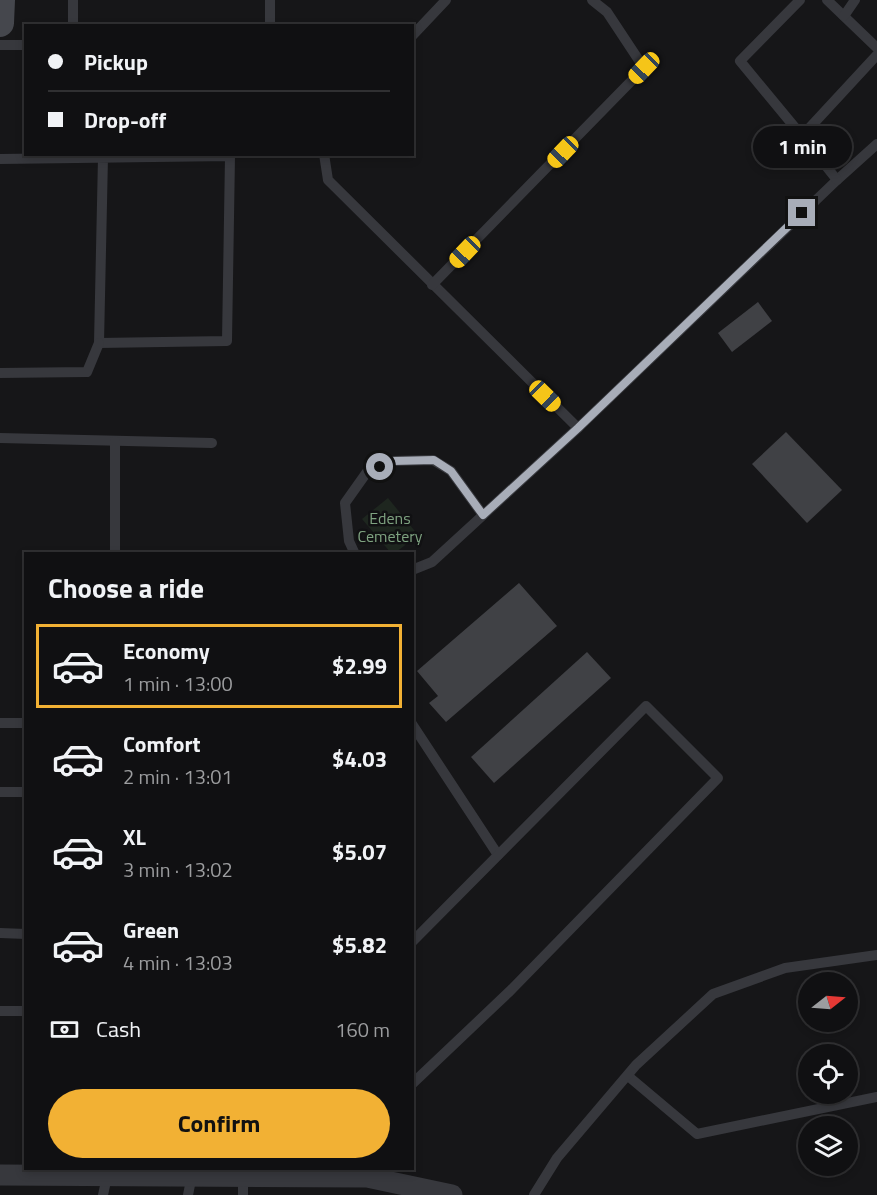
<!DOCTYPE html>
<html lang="en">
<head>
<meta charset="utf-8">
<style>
  body { margin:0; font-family:"Titillium Web",sans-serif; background:#1e1e20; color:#f1f3f6; height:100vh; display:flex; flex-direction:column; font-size:22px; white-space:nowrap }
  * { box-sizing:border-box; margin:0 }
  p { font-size:20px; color:#9c9d9f }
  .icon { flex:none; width:33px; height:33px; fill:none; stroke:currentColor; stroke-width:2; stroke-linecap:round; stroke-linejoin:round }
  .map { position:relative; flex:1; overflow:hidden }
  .details { position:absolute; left:24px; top:552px; width:390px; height:618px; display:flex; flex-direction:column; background:#101012; border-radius:0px; box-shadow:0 3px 9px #0003,0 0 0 2px #303032 }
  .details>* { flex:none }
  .hud { position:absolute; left:24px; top:24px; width:390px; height:132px; border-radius:0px; box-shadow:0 3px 9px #0003,0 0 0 2px #303032; display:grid; align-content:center; height:132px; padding:0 24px; background:#101012 }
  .needle { width:39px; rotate:73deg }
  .fabs { position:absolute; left:798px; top:972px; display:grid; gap:12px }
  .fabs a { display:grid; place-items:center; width:60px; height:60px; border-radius:50%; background:#101012; box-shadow:0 3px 9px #0003,0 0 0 2px #303032; font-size:30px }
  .end { position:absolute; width:27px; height:27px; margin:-14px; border:8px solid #a8adb8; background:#111; box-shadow:0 0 0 3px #111 }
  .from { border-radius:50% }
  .bubble { position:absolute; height:42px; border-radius:21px; background:#101012; box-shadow:0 3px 9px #0003,0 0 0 2px #303032; font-size:20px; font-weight:700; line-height:42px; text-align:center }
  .car { position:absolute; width:18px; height:36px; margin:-18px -9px; border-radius:8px; box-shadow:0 0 4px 2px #0007; background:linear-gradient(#f5c518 24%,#345 0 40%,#f5c518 0 76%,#345 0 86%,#f5c518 0) }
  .hud b { display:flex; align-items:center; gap:21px; height:57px; font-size:22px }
  .hud b+b { border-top:2px solid #303032 }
  .hud i { width:15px; height:15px; background:#f1f3f6 }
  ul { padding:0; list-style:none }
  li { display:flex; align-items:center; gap:18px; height:84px; margin:0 12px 9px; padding:0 12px; border:3px solid transparent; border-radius:0px }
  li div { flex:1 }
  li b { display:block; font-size:22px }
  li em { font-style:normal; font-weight:700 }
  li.selected { border-color:#f2b134 }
  li>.icon { width:54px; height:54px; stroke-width:1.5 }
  h2 { padding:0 24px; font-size:27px; line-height:72px }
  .pay { display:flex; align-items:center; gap:15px; height:66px; padding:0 24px; font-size:22px }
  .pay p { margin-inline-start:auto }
  .primary-button { display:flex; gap:12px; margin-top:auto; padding:12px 24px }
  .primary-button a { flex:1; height:69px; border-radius:36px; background:#f2b134; color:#111; font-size:24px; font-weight:700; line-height:69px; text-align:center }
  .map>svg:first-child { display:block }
</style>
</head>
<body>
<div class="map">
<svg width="877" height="1195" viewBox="0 0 877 1195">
  <rect width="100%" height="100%" fill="#161618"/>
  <!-- green -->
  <polygon fill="#1e261f" points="388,498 418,535 395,553 391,553 362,519"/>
  <!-- building -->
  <g fill="#404145">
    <polygon points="758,302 772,321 732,352 718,333"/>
    <polygon points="786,432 842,490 807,523 752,464"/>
    <polygon points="519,583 557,626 446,722 429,703 438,696 417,671"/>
    <polygon points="587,652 611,678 494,783 471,757"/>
  </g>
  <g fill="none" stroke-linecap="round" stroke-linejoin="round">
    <!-- service -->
    <g stroke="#37383d" stroke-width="10">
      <polyline points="800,0 740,61 802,136"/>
      <polyline points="827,0 877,48"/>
      <polyline points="844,16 855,0"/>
      <polyline points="73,26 73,0"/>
      <polyline points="270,26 270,0"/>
      <polyline points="412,36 446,0"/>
      <polyline points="0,45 26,45"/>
      <polyline points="324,154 328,180 578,428 837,180 877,144"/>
      <polyline points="0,159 230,156 227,341 99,343 103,157"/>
      <polyline points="837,180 802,136 877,55"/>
      <polyline points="432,285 644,68 607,12 592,0"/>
      <polyline points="0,373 87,372 99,343"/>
      <polyline points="0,438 212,443"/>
      <polyline points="115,554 115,441"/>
      <polyline points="355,554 349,541 345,503 367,472 393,461 433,460 451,471 483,515"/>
      <polyline points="412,570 432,562 578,428"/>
      <polyline points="0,723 26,723"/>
      <polyline points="412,724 498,855"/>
      <polyline points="0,792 26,792"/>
      <polyline points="0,933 26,934"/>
      <polyline points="412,942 646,706 718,778 510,991 412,1084"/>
      <polyline points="0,1011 26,1011"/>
      <polyline points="628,1076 697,1134 877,1097"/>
      <polyline points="103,1195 108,1172"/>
      <polyline points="188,1195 192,1175"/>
      <polyline points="243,1195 243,1177"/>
      <polyline points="534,1195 557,1158 636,1065 713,994 785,968 877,955"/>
    </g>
    <!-- minor -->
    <polyline stroke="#37383d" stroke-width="21" points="0,1175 367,1177 452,1195"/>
    <!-- secondary -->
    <polyline stroke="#45474d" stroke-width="28" points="0,23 1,0"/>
  </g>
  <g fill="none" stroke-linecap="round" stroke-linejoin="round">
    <!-- route -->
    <polyline stroke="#a8adb8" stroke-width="8" points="380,467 393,461 434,460 451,471 483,515 578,428 802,213"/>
  </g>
  <g text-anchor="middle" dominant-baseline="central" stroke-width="5" stroke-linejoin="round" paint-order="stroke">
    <!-- park labels -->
    <g font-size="16" fill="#7fa381" stroke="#111113">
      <text x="390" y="518">Edens<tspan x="390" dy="18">Cemetery</tspan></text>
    </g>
  </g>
</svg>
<div class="fabs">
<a><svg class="needle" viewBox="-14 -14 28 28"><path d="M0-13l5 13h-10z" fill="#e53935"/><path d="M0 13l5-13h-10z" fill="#9c9d9f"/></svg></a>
<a><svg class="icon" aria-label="locate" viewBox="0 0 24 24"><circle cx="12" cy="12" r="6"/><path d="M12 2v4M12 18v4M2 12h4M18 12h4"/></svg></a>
<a><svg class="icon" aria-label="layers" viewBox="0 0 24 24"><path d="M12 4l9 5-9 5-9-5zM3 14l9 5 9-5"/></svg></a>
</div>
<i class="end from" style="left:380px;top:467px"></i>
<i class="end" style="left:802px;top:213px"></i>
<div class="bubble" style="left:753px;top:126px;width:99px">1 min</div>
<i class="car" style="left:644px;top:68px;rotate:224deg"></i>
<i class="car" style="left:563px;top:152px;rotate:224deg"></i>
<i class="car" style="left:465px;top:252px;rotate:224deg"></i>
<i class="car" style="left:545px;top:396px;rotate:134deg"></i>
<div class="hud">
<b><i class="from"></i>Pickup</b>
<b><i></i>Drop-off</b>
</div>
<section class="details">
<h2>Choose a ride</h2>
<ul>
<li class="selected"><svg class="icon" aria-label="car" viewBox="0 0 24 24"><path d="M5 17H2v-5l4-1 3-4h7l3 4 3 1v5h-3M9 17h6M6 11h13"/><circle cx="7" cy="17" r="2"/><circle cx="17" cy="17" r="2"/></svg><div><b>Economy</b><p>1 min · 13:00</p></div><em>$2.99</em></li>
<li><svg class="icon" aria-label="car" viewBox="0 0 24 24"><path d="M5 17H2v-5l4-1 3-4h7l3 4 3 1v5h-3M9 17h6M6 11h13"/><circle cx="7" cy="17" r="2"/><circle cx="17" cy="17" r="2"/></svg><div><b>Comfort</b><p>2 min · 13:01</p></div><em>$4.03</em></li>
<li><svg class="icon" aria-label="car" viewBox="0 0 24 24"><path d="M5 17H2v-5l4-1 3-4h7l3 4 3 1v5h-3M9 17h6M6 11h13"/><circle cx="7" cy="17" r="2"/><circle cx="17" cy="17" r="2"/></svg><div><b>XL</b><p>3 min · 13:02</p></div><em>$5.07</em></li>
<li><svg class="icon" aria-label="car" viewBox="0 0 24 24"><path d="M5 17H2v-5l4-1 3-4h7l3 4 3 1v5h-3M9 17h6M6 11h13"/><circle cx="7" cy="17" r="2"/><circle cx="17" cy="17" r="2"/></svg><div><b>Green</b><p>4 min · 13:03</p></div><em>$5.82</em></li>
</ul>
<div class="pay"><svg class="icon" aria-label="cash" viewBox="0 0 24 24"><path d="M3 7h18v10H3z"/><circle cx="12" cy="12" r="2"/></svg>Cash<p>160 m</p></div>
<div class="primary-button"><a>Confirm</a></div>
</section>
</div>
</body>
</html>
